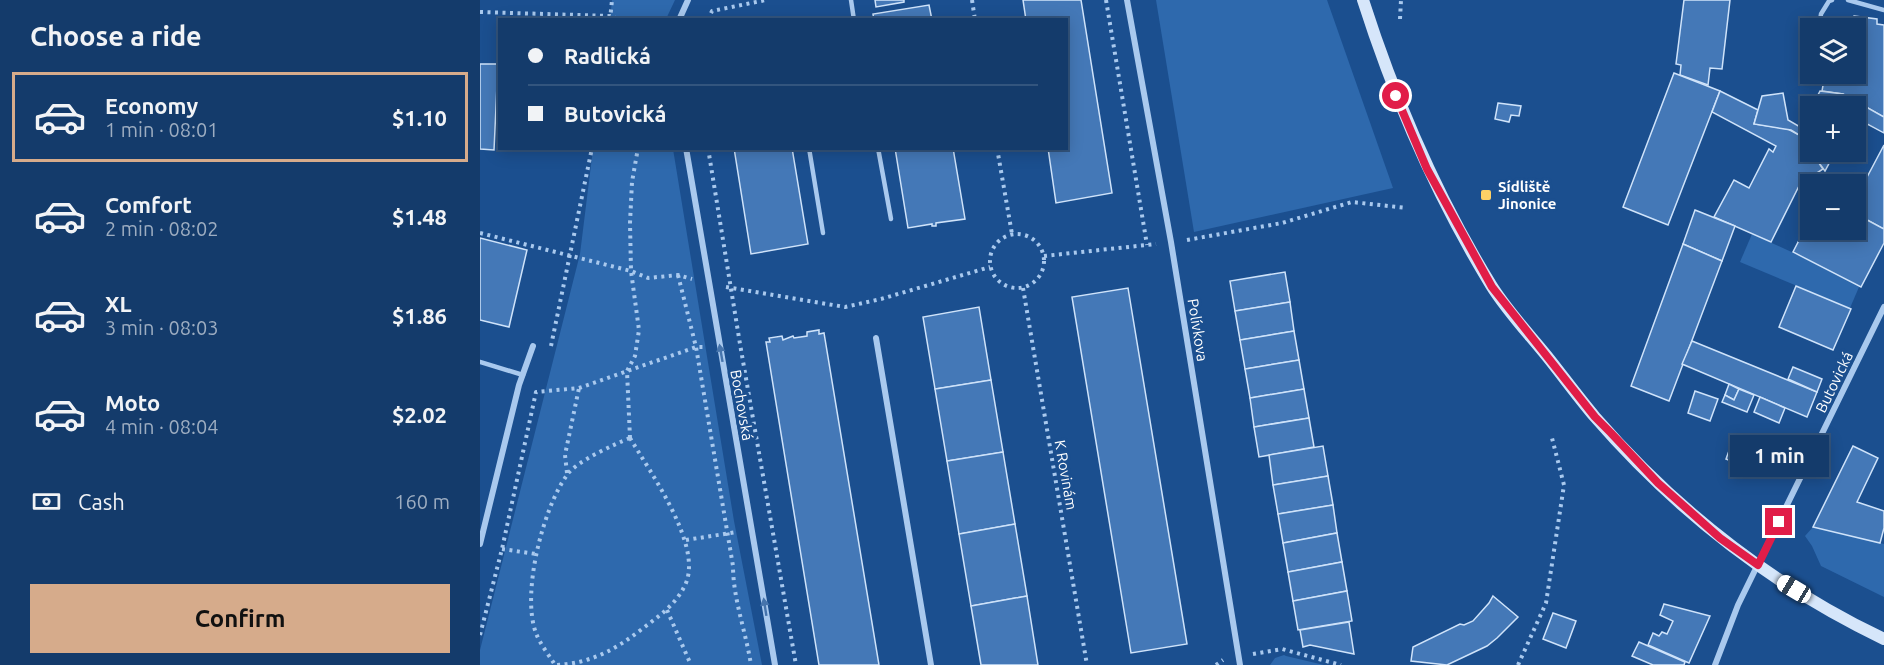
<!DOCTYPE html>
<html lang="en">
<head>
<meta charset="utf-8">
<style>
  body { margin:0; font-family:Ubuntu,sans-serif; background:#1d4271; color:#f1f3f6; height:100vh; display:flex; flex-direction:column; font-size:22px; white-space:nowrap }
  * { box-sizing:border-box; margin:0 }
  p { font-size:20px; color:#9dadc1 }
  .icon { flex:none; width:33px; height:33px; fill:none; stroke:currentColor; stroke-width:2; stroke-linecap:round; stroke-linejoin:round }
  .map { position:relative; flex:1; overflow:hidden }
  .sheet { display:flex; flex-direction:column; background:#143b6b; width:480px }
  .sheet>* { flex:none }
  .banner { position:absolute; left:18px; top:18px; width:570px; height:132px; border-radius:0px; box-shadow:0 3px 15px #0003,0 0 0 2px #33557e; display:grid; align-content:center; height:132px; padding:0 30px; background:#143b6b }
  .controls { position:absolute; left:1320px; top:18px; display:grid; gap:12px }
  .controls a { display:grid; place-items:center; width:66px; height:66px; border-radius:0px; background:#143b6b; box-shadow:0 3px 15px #0003,0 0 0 2px #33557e; font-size:30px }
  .end { position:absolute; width:27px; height:27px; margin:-14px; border:8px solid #e11d48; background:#fff; box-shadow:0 0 0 3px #fff }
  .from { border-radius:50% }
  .bubble { position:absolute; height:42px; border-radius:0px; background:#143b6b; box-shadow:0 3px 15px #0003,0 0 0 2px #33557e; font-size:20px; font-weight:600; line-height:42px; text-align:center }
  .car { position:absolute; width:18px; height:36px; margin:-18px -9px; border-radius:8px; box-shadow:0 0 4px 2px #0007; background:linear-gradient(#fff 24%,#345 0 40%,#fff 0 76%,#345 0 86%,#fff 0) }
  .banner b { display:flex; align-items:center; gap:21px; height:57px; font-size:22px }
  .banner b+b { border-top:2px solid #33557e }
  .banner i { width:15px; height:15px; background:#f1f3f6 }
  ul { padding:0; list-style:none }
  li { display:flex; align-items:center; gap:18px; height:90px; margin:0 12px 9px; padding:0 18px; border:3px solid transparent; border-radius:0px }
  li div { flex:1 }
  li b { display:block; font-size:22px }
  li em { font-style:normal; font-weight:600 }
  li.on { border-color:#d6ab8b }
  li>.icon { width:54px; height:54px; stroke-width:1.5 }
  h2 { padding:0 30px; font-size:27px; line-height:72px }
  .pay { display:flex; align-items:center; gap:15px; height:66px; padding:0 30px; font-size:22px }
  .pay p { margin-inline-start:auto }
  .cta { display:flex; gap:12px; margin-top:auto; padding:12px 30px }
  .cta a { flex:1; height:69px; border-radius:0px; background:#d6ab8b; color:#111; font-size:24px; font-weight:600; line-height:69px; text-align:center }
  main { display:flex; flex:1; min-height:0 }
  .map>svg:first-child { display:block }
</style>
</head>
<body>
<main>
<section class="sheet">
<h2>Choose a ride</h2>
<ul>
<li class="on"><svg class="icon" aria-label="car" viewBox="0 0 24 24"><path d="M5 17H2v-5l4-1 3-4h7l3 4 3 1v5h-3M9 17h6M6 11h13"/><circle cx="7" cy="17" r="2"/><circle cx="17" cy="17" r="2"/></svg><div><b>Economy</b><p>1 min · 08:01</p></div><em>$1.10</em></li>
<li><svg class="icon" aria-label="car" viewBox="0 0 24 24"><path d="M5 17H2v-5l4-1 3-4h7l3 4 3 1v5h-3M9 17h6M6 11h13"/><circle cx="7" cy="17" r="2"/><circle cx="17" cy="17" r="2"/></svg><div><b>Comfort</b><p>2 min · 08:02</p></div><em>$1.48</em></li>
<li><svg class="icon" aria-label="car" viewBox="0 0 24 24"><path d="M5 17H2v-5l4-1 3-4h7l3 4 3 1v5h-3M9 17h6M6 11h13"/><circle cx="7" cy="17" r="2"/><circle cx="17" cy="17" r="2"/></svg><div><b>XL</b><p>3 min · 08:03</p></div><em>$1.86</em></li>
<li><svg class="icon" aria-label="car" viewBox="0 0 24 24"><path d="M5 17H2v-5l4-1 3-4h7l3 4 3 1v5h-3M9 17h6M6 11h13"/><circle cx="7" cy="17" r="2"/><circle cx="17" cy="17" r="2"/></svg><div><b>Moto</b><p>4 min · 08:04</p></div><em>$2.02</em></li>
</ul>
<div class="pay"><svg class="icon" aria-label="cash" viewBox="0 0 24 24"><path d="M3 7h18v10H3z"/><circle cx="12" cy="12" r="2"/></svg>Cash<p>160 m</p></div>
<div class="cta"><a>Confirm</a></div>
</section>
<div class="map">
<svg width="1404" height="665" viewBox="0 0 1404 665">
  <rect width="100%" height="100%" fill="#1b4f8f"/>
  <!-- green -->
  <g fill="#2e69ad">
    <polygon points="132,0 195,0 186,19 130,19"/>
    <polygon points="676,0 847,0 913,188 714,232"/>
    <polygon points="113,149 193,149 254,521 282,665 0,665 0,650 100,254"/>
    <polygon points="1272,234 1318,255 1379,287 1370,308 1260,262"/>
    <polygon points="1333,527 1404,544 1404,597 1341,566 1332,546 1325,536"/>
    <polygon points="804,655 806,656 844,665 790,665 795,658"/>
  </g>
  <!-- building -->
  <g fill="#4478b7" stroke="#cfe3fa" stroke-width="1.5">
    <polygon points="395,0 424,0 424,2 396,7"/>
    <polygon points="543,0 601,0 632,193 576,203 568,148 586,148 586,20 546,20"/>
    <polygon points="1204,0 1250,0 1242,69 1230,68 1228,85 1200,75 1201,65 1196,64"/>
    <polygon points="449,5 452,20 394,20 393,14"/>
    <polygon points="1374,16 1397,19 1397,24 1404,25 1404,117 1363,94 1342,91 1345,74 1376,74 1376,28 1362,28"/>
    <polygon points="0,64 18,64 14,150 0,149"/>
    <polygon points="1194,73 1240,91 1188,225 1143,207"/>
    <polygon points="1240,91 1278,110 1274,124 1308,129 1321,136 1343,169 1320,184 1291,242 1234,217 1254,180 1269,188 1289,149 1293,152 1296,146 1232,112"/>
    <polygon points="1340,91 1363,94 1404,117 1404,133 1376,118 1376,106 1355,106 1337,97"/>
    <polygon points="1303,93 1308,120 1320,127 1330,108 1330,150 1321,136 1311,130 1274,124 1282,96"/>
    <polygon points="1337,97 1355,106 1332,106"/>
    <polygon points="1018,103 1041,106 1039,116 1031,115 1029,122 1015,119"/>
    <polygon points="1404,145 1404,229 1376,214 1376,198"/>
    <polygon points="254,148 312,148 328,244 271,254"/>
    <polygon points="415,148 473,148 485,219 456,223 456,226 452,226 452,224 428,228"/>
    <polygon points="1331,152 1355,152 1345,171"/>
    <polygon points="1215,210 1255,226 1242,261 1203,244"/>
    <polygon points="1376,214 1404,229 1404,243 1381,287 1313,252 1330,219 1330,230 1376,230"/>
    <polygon points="0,238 47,250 29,327 0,320"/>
    <polygon points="1203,244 1242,261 1189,401 1151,386"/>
    <polygon points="805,272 810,302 755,311 750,281"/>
    <polygon points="1316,286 1371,309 1353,350 1299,327"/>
    <polygon points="648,288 707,644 651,653 592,297"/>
    <polygon points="810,302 814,331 760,340 755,311"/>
    <polygon points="499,307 511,380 455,389 443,317"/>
    <polygon points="339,330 339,334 344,333 399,665 339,665 286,342 290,342 289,338 302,336 303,340 313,336 314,338 327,336 327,332"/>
    <polygon points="814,331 819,360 765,369 760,340"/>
    <polygon points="1212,341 1337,392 1327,417 1202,364"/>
    <polygon points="819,360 824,389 770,398 765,369"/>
    <polygon points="1313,367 1342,379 1337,392 1308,379"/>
    <polygon points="511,380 523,452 467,461 455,389"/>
    <polygon points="1249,384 1259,389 1254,400 1245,395"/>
    <polygon points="824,389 829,418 774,427 770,398"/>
    <polygon points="1259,389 1274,395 1267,412 1242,402 1245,395 1254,400"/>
    <polygon points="1215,391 1238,399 1230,421 1208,413"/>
    <polygon points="1280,397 1305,408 1299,423 1274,412"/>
    <polygon points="829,418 834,447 779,457 774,427"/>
    <polygon points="1254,437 1290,449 1282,472 1267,466 1265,472 1257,470 1259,464 1246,459"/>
    <polygon points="843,446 848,476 793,485 789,455"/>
    <polygon points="1373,446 1398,458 1377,502 1404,511 1404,528 1400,543 1333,527"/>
    <polygon points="523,452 535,524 479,534 467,461"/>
    <polygon points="848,476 853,505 798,514 793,485"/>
    <polygon points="853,505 857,533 803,543 798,514"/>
    <polygon points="535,524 547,596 491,606 479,534"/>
    <polygon points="857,533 862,562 808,572 803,543"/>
    <polygon points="862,562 867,591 813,601 808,572"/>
    <polygon points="867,591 872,621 818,630 813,601"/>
    <polygon points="547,596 558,665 501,665 491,606"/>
    <polygon points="1013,596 1038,617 1017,638 1007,646 967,665 931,661 933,647 980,624 984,625 993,621 1009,603"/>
    <polygon points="1184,604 1230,616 1209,663 1168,645 1173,633 1179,636 1182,632 1187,634 1193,621 1180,615"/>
    <polygon points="1073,613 1096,621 1086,648 1063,639"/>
    <polygon points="869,622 874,654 830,645 823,647 820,630"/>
    <polygon points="1159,642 1205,662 1204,665 1173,665 1152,656"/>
  </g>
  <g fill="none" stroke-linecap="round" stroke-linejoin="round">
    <!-- path -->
    <g stroke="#a9c9ee" stroke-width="4" stroke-dasharray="3 4.5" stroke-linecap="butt">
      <polyline points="492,0 495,20"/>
      <polyline points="626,0 667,245"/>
      <polyline points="0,12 130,16 141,20"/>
      <polyline points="920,19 921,0"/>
      <polyline points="130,20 132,0"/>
      <polyline points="228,20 232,11 286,0"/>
      <polyline points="228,148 260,344 316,665"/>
      <polyline points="517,148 532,234"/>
      <polyline points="0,233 151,271 168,278 198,275 212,279"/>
      <circle cx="537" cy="261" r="27"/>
      <polyline points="707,240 802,223 872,202 927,208"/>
      <polyline points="564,256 676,244"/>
      <path d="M198,275l18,72 37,219c0,33 13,66 18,99"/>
      <polyline points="246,287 365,307 401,299 510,267"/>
      <polyline points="543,288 607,665"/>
      <polyline points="71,346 112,148"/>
      <path d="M150,438c20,34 72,106 56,145 -9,21 -27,33 -44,46 -27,21 -53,35 -87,36 -6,-10 -15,-21 -19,-32 -15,-39 7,-125 31,-158 8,-13 48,-31 63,-37z"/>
      <polyline points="150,438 147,371 155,356 159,330 151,271 150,223 152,182 158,148"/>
      <polyline points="87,473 85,455 99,388"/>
      <polyline points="206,540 257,532"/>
      <polyline points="22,549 56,554"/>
      <polyline points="187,610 211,665"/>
      <polyline points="0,635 22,549 56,392 99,388 216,347 223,347"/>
      <polyline points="773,654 802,649 861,665"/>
      <polyline points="736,665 743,660"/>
      <polyline points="1038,665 1066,603 1084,485 1072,438"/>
    </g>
    <!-- service -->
    <g stroke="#a9c9ee" stroke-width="4.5">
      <polyline points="371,0 374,20"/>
      <polyline points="1368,0 1404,10"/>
      <polyline points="1339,28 1341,14 1349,1 1352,0"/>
      <polyline points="1331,83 1332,74"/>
      <polyline points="329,148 343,233"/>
      <polyline points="398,148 411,219"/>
      <polyline points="0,362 43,375"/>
    </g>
    <!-- minor -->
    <g stroke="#a9c9ee" stroke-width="6">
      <polyline points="647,0 691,242 760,665"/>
      <polyline points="199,20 208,0"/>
      <polyline points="206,148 295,665"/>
      <polyline points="396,338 451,665"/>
      <polyline points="0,544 39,385 53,346"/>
      <polyline points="1235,665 1258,605 1404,307"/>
    </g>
    <!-- secondary -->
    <path stroke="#d6e6fa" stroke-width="12" d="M883,0c32,100 73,195 128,285 16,26 39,50 59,75 15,19 29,38 45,57 80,92 178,169 289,222"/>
  </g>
  <!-- one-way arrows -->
  <defs><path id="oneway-solid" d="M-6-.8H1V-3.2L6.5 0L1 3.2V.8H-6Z" transform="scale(1.5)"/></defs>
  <g fill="#4674ac">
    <use href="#oneway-solid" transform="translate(241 353) rotate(-100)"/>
    <use href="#oneway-solid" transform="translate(285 607) rotate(-99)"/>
  </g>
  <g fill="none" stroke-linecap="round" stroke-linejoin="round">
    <!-- route -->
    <polyline stroke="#e11d48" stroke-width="8" points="916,96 947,169 1012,287 1115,417 1131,433 1178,483 1240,538 1278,565 1299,522"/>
  </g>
  <!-- markers -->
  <rect fill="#ffd166" stroke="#1b4f8f" stroke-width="2" x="1000" y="189" width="12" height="12" rx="3"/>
  <g text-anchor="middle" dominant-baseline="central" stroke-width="6" stroke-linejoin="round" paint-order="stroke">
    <!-- poi labels -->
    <g font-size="15" font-weight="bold" fill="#fff" stroke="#1b4f8f" text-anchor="start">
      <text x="1018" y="186">Sídliště<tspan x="1018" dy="17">Jinonice</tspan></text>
    </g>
    <!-- street labels -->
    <g font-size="15" fill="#fff" stroke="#1b4f8f">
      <text transform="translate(718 330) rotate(81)">Polívkova</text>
      <text transform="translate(1354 382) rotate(-64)">Butovická</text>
      <text transform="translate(262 405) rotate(80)">Bochovská</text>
      <text transform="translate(586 475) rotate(80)">K Rovinám</text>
    </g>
  </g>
</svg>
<div class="controls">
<a><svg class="icon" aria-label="layers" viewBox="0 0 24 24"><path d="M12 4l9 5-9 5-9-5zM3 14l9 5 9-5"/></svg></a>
<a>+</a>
<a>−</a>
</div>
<i class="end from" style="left:916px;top:96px"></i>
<i class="end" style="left:1299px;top:522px"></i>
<div class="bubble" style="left:1250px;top:435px;width:99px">1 min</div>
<i class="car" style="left:1314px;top:589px;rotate:301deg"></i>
<div class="banner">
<b><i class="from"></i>Radlická</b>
<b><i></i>Butovická</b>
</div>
</div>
</main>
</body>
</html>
